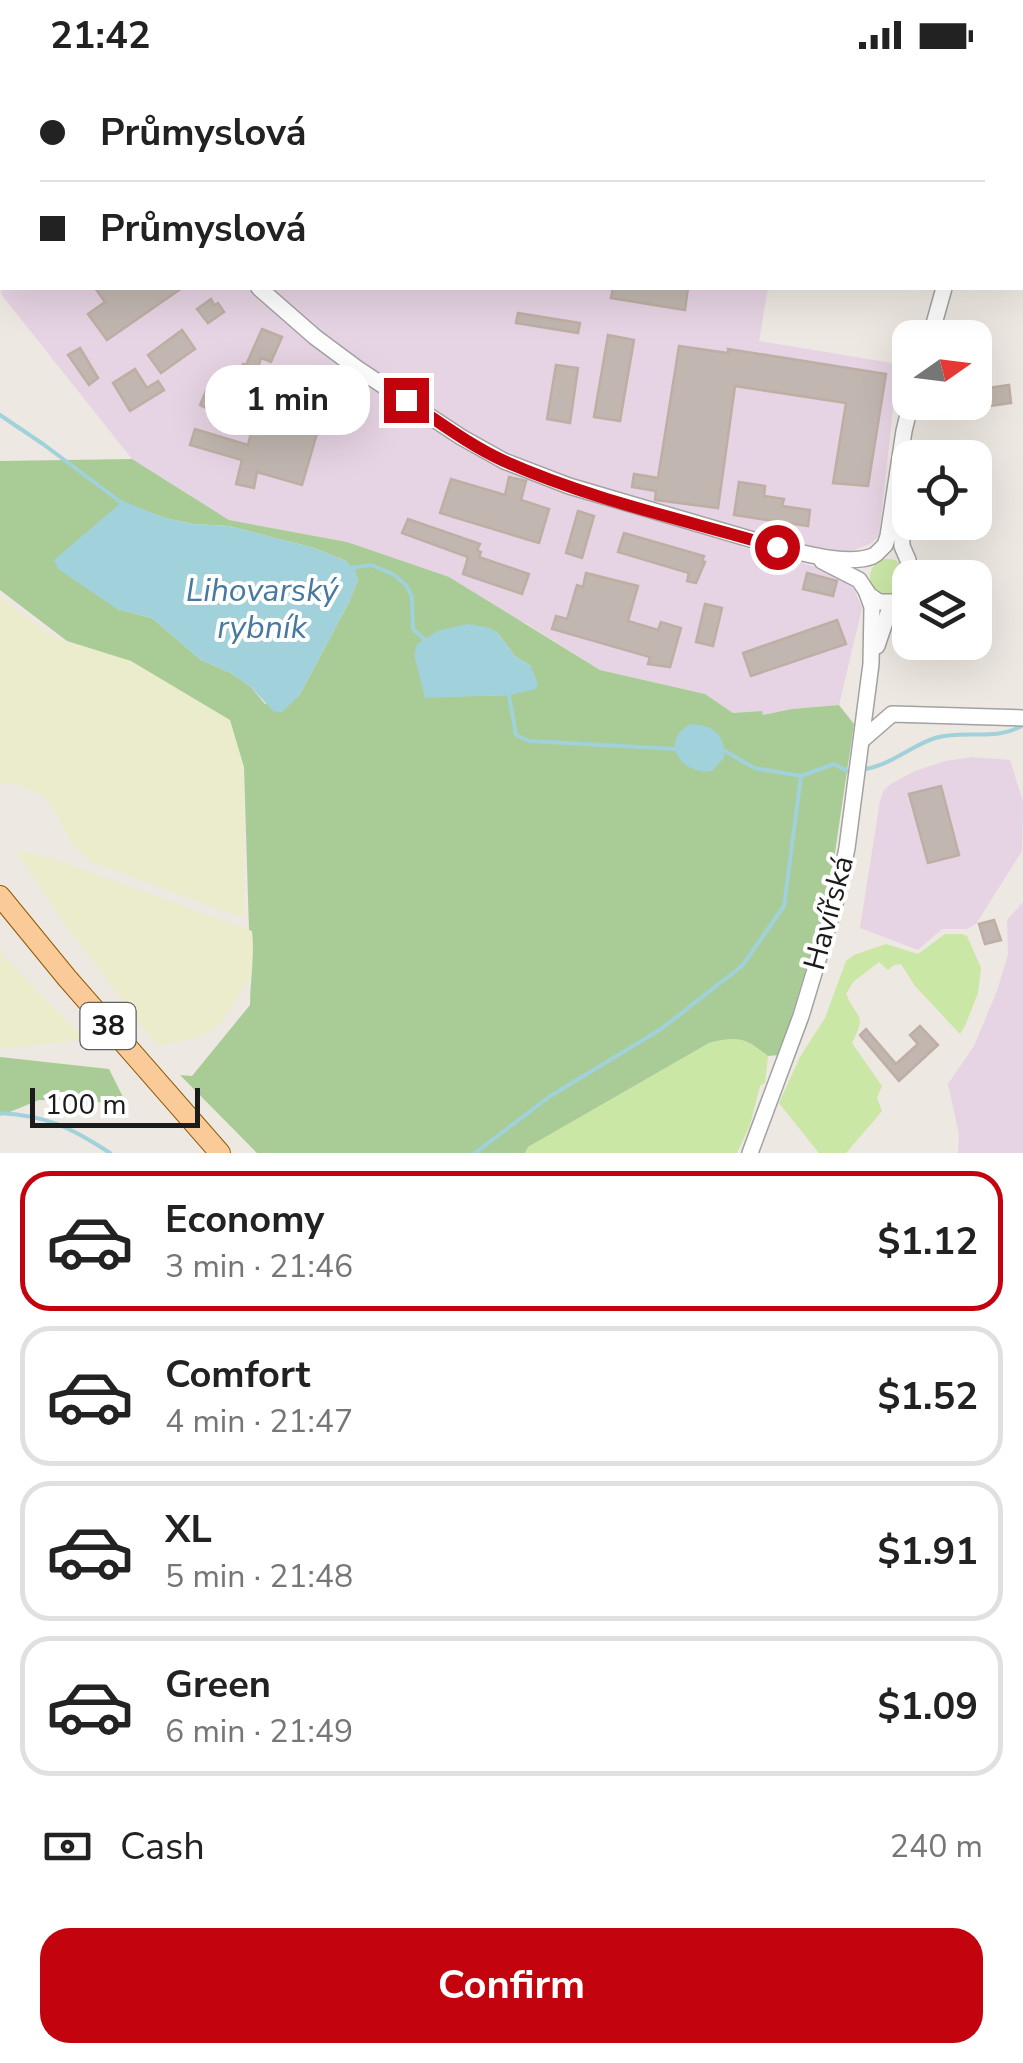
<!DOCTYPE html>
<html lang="en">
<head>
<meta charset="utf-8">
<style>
  body { margin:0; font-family:"Nunito Sans",sans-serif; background:#f2f2f2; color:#222; height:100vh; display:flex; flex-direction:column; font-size:38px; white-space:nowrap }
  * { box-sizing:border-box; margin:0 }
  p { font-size:32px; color:#767676 }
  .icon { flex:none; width:55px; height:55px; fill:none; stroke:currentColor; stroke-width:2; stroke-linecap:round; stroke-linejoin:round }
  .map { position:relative; height:1083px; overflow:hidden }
  .side { display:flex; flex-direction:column; background:#fff; flex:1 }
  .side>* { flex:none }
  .guide { position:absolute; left:0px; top:0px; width:1025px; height:220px; box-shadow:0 10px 40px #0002; display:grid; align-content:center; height:220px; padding:0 40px; background:#fff }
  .needle { width:65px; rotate:76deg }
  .buttons { position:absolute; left:892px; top:250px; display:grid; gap:20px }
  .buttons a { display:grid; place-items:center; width:100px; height:100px; border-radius:20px; background:#fff; box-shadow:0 10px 40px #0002; font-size:50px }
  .scale { position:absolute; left:30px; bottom:25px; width:170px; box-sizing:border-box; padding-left:10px; border:5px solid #1b1b1b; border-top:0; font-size:28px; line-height:35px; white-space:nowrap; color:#1b1b1b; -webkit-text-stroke:8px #fff; paint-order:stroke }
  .end { position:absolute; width:45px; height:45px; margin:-22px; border:12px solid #c3030e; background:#fff; box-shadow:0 0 0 5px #fff }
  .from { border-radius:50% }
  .bubble { position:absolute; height:70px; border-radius:30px; background:#fff; box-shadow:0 10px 40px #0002; font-size:32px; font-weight:700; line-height:70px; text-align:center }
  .guide b { display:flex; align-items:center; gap:35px; height:95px; font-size:38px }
  .guide b+b { border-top:2px solid #e0e0e0 }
  .guide i { width:25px; height:25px; background:#222 }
  ul { padding:18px 0 0; list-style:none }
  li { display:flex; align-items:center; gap:30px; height:140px; margin:0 20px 15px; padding:0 20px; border:5px solid #e0e0e0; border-radius:30px }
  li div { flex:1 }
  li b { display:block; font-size:38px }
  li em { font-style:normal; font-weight:700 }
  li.active { border-color:#c3030e }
  li>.icon { width:90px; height:90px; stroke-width:1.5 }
  .pay { display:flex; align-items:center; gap:25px; height:110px; padding:0 40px; font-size:38px }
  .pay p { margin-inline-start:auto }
  .button { display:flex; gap:20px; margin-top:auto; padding:20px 40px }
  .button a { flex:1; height:115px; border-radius:30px; background:#c3030e; color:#fff; font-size:40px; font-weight:700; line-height:115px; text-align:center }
  .status { display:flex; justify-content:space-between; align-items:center; height:70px; padding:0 50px; background:#fff; direction:ltr }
  .status svg { height:28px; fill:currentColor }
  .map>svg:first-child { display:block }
</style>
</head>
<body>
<div class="status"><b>21:42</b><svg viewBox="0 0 49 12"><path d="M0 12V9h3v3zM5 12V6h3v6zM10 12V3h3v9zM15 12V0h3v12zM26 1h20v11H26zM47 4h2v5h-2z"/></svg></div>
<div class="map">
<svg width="1023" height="1083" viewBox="0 0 1023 1083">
  <rect width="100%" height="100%" fill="#ede8e1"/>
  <!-- industrial -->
  <g fill="#e6d3e3">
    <polygon points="121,0 428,0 430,2 120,2"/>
    <polygon points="698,0 977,0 976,2 699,2"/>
    <polygon points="2,126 2,218 768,218 759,271 898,294 879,466 870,474 848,482 752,466 742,477 813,496 843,509 854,519 862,538 839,635 792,639 763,645 762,641 733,643 705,624 600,600 527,554 347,472 229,450 132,389 1,224"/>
    <polygon points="972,687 1010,690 1023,732 1022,781 976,854 967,859 942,859 918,880 860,858 880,731 884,720 891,714 915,701 946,691"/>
    <polygon points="1023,832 1023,1083 958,1083 959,1064 948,1014 974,976 997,921 1008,884 1007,850"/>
  </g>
  <!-- farmland -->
  <g fill="#ebeccc">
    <polygon points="0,527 54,568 131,591 230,650 244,697 244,845 238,846 91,792 74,776 54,740 42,725 24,716 0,713"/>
    <polygon points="16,781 48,787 252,861 253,874 251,907 220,954 200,967 157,976 58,845"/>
    <polygon points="0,882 77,961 87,969 0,979"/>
  </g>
  <!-- grass -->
  <g fill="#cae7a6">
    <circle cx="888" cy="507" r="18"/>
    <path d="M945,864h17l5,2 14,32 -3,25 -13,33 -5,8 -45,-48 -14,-22 -7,1 -6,5 -9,-8 -26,20 -7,12c12,27 21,19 6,49l30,43 -5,12 5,13 -36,42h-27l-40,-50 21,-46 25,-39 21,-57 8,-6 32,-11 32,10z"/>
    <polygon points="732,968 748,970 768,986 765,1013 760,1016 750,1055 737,1083 525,1083 528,1077 709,973"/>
  </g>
  <!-- forest -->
  <g fill="#a9cc96" fill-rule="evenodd">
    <path d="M132,389l97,61 118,22 102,35 151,93 105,24 28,19 29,-2 1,4 29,-6 47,-4 15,19 -25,169 -49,162 -12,1c-24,-19 -29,-20 -59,-13l-181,104 -3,6h-268l-77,-78 12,1 58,-71c0,-24 5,-49 2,-74l-3,-1 -5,-163 -14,-47 -99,-59 -64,-20 -67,-51v-129zM123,432l42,16 28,6 36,2 85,22 32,13 12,19 -10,24 -49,92 -34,8 -14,-17 -20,-14 -30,-13 -49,-42 -35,-9 -24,-81zM496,561l20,26 15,9 -22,29 -84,2 -4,-21z"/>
    <polygon points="0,987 109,999 126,1033 39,1030 0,1046"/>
  </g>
  <!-- water -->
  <g fill="#a1d1da">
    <polygon points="123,431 165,448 193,454 229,456 314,478 346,491 355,500 358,510 348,534 299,626 282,642 274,642 251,617 231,603 201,590 152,548 117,539 58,499 54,490"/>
    <polygon points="468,554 487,557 496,561 516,587 531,596 538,614 536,619 509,625 425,628 414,585 417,574 439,560"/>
    <path d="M691,654c22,1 35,11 33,34l-12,13c-31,5 -54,-31 -21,-47z"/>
  </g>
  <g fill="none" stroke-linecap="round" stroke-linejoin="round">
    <!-- stream -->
    <g stroke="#a1d1da" stroke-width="4">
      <polyline points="0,345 43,374 122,433"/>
      <polyline points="350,498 371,495 393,504 406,515 412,527 413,559 426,571"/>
      <polyline points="506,623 509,625 516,665 529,671 675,679"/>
      <polyline points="725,681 754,698 801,706 834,694 847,701"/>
      <path d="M860,700c31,-4 48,-23 75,-32 29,-9 62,4 88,-13"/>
      <path d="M0,1043c48,3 70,14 110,40"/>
      <polyline points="475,1083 549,1027 661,959 742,896 784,836 801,706"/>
    </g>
  </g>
  <!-- building -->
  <g fill="#c1b7b0" stroke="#beaea4" stroke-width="2.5">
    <polygon points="95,218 182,218 107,270 88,244 105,232"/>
    <polygon points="613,218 688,218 685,240 611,228"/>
    <polygon points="211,229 214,235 218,233 224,242 208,253 197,239"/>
    <polygon points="518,243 580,253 578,263 516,253"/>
    <polygon points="262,259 282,267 271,292 261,288 254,311 290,322 295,307 346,322 335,358 320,353 302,415 257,402 254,418 236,414 242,390 190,375 195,359 248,375 252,359 200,335 206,321 232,332 243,294 246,295"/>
    <polygon points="182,260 195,279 161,303 148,285"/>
    <polygon points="608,265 634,270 620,351 594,347"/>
    <polygon points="679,276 728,283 728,279 886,304 868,416 833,413 846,333 735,316 718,438 655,430 656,421 632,417 634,404 658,408"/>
    <polygon points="80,278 98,308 89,315 68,285"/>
    <polygon points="556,295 578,298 570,353 547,349"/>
    <polygon points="135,299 147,318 158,311 164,320 130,341 113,313"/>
    <polygon points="1009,315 1011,333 975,338 975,320"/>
    <polygon points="509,407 526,411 521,430 549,439 539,473 440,443 451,409 505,425"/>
    <polygon points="739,412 765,416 764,426 784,429 782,436 810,440 808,456 734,445"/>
    <polygon points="578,441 594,446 582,488 566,483"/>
    <polygon points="408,449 480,474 477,480 481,482 479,487 529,504 522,524 463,504 468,487 402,463"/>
    <polygon points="624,463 704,486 702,491 705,492 696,513 687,511 689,503 618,482"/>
    <polygon points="586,503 638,516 628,551 658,560 661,552 681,558 670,597 648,594 650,587 552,559 556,546 567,549 577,515 583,517"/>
    <polygon points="807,503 837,511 833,526 803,519"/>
    <polygon points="705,534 722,538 713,576 696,572"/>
    <polygon points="837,550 846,574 751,606 743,583"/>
    <polygon points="941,716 959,785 928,793 909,724"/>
    <polygon points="994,850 1001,870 985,874 979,854"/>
    <polygon points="920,956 938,975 899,1011 860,965 866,959 896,994 918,974 910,965"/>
  </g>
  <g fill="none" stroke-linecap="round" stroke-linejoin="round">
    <!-- minor casing -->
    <g stroke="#a2a2a2" stroke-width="18">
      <g id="minor">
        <polyline points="111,0 112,2"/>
        <polyline points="67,2 71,0"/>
        <polyline points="1008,2 1009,0"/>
        <polyline points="0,38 2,38"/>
        <path d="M259,218l56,49 43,32 103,68 43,24 65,25 208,61c26,6 72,19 96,9"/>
        <polyline points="930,268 944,218"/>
        <polyline points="901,435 902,476 908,490"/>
        <polyline points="876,484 885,475 888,466 904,361 911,332"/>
        <polyline points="822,491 859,510 869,525 879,532 897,532 910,521"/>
        <polyline points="877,576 889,540 899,531"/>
        <polyline points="862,670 892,644 1023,648"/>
        <polyline points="750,1083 801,946 837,827 847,778 871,594 872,537 867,523"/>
      </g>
    </g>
    <!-- major casing -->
    <g stroke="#905a02" stroke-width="22">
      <polyline id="major" points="0,826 67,908 220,1083"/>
    </g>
    <!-- minor -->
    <use href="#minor" stroke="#fff" stroke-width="15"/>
    <!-- major -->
    <use href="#major" stroke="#facb99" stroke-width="20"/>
  </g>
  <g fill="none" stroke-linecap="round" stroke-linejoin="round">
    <!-- route -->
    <path stroke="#c3030e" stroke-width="12" d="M406,330c32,21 63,45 98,61 87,39 182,59 273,86"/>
  </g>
  <g text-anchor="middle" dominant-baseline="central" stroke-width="8" stroke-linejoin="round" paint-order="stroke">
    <!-- shield labels -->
    <rect fill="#fff" stroke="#5f5f5f" stroke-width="2.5" x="80.5" y="933" width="55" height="46" rx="8"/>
    <g font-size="28" font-weight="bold" fill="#1b1b1b">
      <text x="108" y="956">38</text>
    </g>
    <!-- street labels -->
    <g font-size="30" fill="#1b1b1b" stroke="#fff">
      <text transform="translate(829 843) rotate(-75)">Havířská</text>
    </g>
    <!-- water labels -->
    <g font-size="32" font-style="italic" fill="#4779a0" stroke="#fff">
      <text x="262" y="520">Lihovarský<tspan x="262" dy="37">rybník</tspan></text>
    </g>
  </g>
</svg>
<div class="buttons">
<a><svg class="needle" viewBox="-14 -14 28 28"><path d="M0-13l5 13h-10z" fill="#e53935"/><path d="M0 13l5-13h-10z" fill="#767676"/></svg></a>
<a><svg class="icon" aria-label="locate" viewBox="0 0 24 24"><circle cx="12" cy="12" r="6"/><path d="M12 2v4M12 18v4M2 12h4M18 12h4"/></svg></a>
<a><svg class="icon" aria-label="layers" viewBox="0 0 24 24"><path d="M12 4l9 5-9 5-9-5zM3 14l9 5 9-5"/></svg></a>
</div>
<div class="scale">100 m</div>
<i class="end from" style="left:777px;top:477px"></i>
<i class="end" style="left:406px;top:330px"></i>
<div class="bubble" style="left:205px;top:295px;width:165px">1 min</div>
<div class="guide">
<b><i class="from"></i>Průmyslová</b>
<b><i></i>Průmyslová</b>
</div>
</div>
<section class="side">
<ul>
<li class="active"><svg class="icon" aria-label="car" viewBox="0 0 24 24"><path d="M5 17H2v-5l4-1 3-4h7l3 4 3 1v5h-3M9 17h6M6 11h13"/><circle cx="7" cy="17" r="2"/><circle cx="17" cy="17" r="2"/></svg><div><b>Economy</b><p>3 min · 21:46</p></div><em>$1.12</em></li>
<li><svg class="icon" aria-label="car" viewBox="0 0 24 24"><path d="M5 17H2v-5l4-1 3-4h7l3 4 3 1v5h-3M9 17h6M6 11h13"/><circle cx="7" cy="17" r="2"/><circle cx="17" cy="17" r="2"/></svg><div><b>Comfort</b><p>4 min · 21:47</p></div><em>$1.52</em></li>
<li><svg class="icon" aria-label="car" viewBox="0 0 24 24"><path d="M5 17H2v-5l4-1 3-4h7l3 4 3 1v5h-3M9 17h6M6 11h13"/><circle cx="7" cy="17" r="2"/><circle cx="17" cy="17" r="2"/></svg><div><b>XL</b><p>5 min · 21:48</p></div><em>$1.91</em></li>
<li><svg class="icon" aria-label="car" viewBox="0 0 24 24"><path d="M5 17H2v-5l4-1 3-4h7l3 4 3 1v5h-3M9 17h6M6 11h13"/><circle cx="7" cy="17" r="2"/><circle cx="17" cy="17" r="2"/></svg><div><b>Green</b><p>6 min · 21:49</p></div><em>$1.09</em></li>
</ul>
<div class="pay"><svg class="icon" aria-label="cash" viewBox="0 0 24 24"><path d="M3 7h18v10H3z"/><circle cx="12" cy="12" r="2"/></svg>Cash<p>240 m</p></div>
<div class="button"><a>Confirm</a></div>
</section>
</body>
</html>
